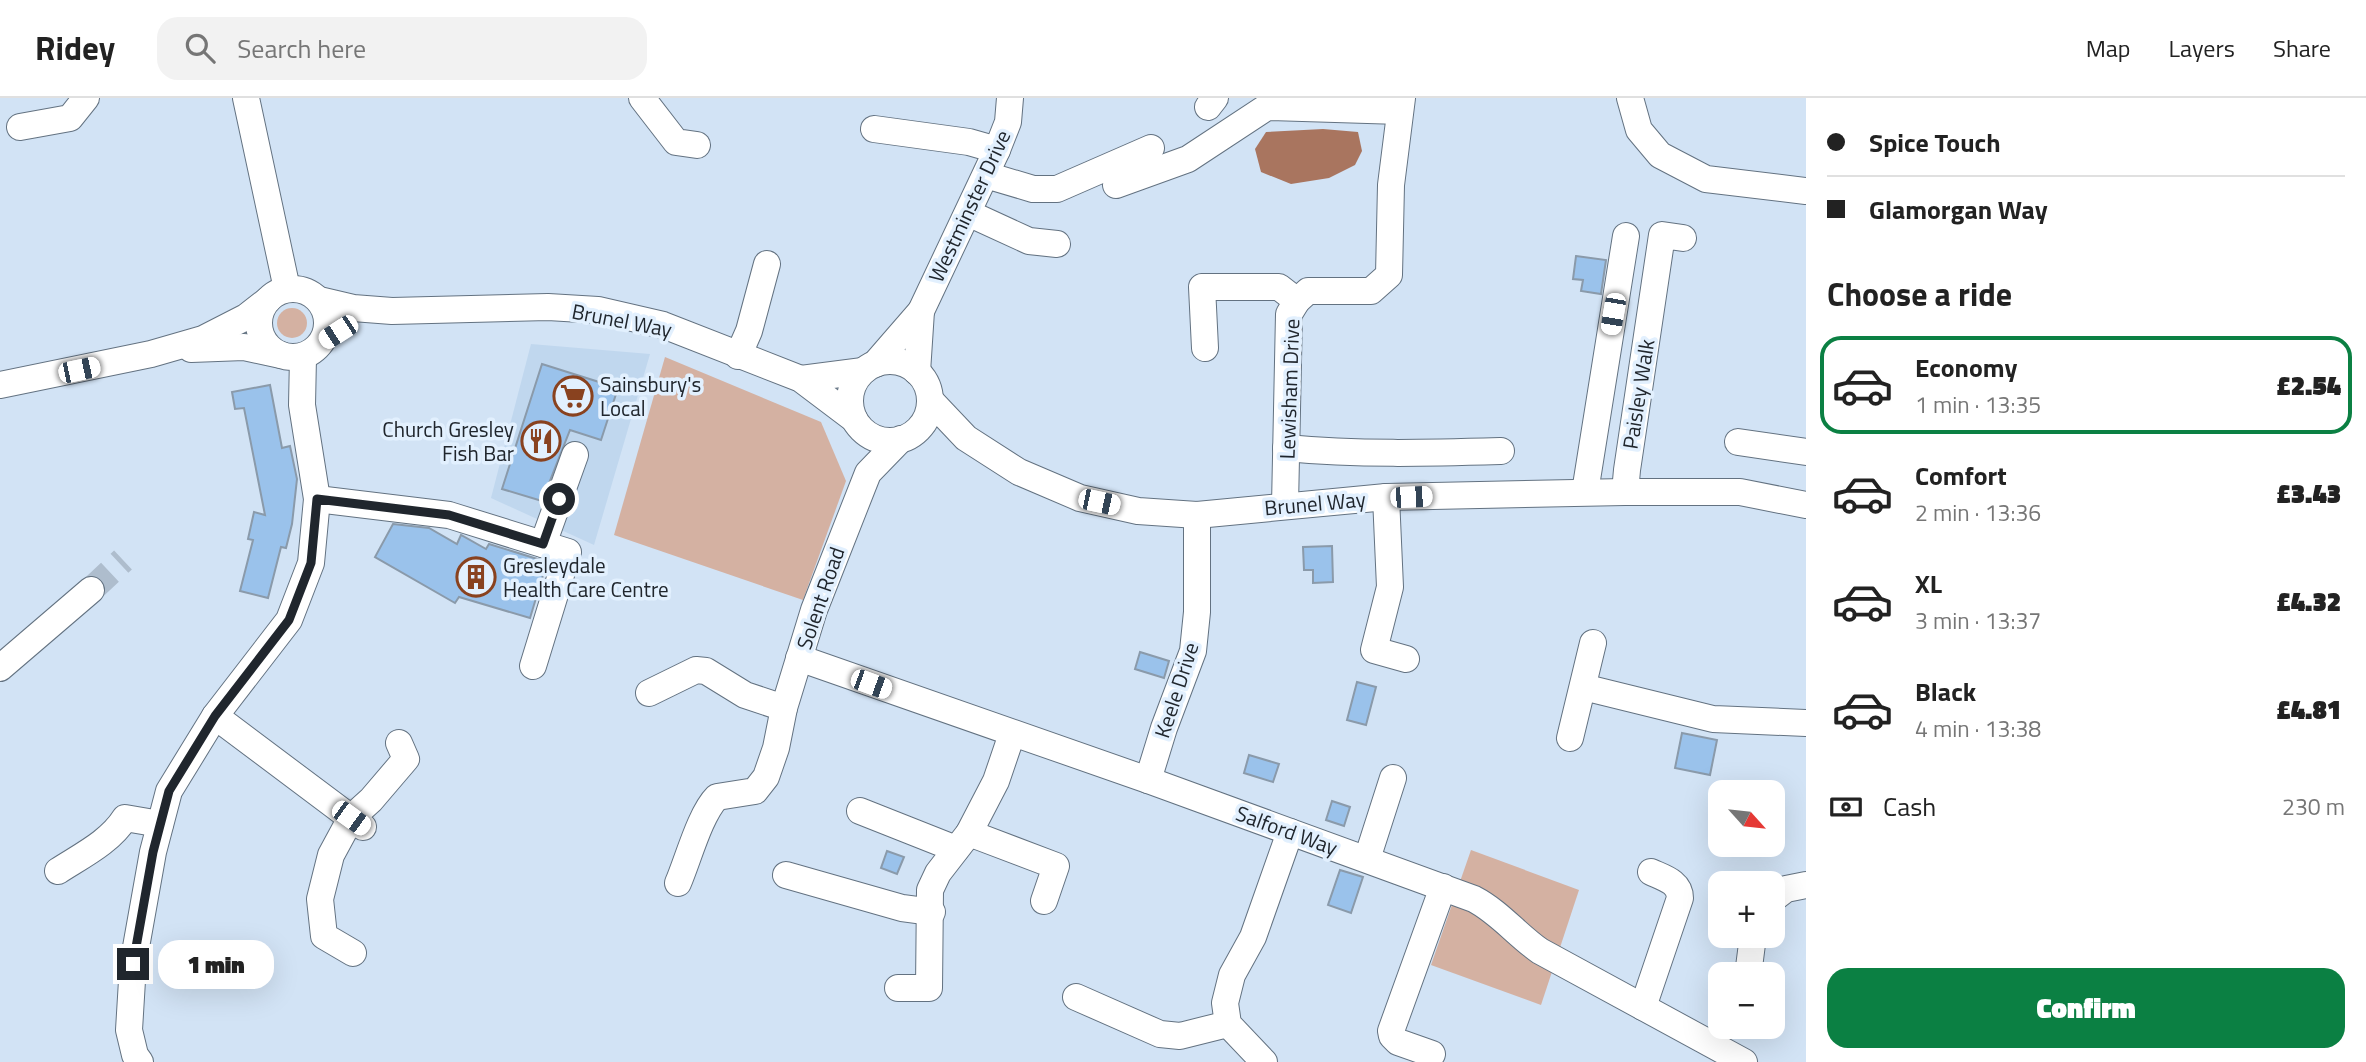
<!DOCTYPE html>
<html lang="en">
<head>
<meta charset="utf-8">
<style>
  body { margin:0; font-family:"Titillium Web",sans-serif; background:#f2f2f2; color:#222; height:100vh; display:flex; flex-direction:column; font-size:26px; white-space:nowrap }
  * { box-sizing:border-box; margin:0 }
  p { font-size:23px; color:#767676 }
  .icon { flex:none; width:38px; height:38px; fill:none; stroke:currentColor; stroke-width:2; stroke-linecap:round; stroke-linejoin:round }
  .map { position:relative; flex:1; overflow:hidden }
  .drawer { display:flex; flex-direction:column; background:#fff; width:560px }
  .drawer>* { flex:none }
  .hud { display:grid; align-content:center; height:154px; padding:0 21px; background:#fff }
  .needle { width:46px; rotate:117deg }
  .buttons { position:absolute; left:1708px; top:682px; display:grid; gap:14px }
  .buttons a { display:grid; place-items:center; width:77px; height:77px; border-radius:14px; background:#fff; box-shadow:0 7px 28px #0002; font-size:35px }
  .end { position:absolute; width:32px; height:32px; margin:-16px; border:9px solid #20262d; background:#fff; box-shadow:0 0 0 4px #fff }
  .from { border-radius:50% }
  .bubble { position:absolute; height:49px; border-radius:21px; background:#fff; box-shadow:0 7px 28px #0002; font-size:23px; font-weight:800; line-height:49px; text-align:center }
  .car { position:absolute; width:21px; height:42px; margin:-21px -10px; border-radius:9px; box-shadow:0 0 5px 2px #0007; background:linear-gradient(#fff 24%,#345 0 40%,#fff 0 76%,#345 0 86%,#fff 0) }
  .hud b { display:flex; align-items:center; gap:24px; height:66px; font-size:26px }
  .hud b+b { border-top:2px solid #e0e0e0 }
  .hud i { width:18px; height:18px; background:#222 }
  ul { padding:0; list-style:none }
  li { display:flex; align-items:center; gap:21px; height:98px; margin:0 14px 10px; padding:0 7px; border:4px solid transparent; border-radius:21px }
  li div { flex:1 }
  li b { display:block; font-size:26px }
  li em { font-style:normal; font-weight:800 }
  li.on { border-color:#0b8043 }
  li>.icon { width:63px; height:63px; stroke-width:1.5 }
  h2 { padding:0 21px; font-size:32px; line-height:84px }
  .pay { display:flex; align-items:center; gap:18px; height:77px; padding:0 21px; font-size:26px }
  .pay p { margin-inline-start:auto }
  .action { display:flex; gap:14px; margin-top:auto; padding:14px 21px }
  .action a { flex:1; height:80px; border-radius:21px; background:#0b8043; color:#fff; font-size:28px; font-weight:800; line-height:80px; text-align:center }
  header { display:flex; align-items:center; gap:42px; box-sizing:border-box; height:98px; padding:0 35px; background:#fff; border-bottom:2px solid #e0e0e0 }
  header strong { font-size:33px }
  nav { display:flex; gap:38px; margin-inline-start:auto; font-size:24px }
  .search { width:490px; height:63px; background:#f2f2f2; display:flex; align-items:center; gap:18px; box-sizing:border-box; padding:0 24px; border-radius:21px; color:#767676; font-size:26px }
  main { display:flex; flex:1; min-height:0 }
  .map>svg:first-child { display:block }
</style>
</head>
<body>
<header>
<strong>Ridey</strong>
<div class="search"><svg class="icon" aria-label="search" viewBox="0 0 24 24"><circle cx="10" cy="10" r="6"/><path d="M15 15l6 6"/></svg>Search here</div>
<nav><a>Map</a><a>Layers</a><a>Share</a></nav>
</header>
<main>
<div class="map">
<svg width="1806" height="964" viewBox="0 0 1806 964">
  <rect width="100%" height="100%" fill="#d2e3f5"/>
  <!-- built -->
  <polygon fill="#c0d7ee" points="531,246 650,256 594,447 491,400"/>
  <!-- green -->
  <g fill="#d4b1a2">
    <circle cx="292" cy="225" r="15"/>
    <polygon points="665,259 821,324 846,383 803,502 614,437"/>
    <polygon points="1471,752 1579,792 1541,907 1431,867"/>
  </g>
  <!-- water -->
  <polygon fill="#a9755f" points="1323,31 1358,34 1362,53 1355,67 1329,80 1291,86 1261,74 1255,51 1266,34"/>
  <!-- building -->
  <g fill="#9ac2eb" stroke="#8a9aaa" stroke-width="2">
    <polygon points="1576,158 1606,162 1601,196 1581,193 1583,182 1573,181"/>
    <polygon points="542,266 618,290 601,342 570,332 542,403 502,391"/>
    <polygon points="270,287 282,350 290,348 297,381 292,426 286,450 281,449 268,500 240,493 253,442 248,441 254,414 265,417 244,310 235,311 232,294"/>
    <polygon points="393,426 429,430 457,446 461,437 486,451 489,446 547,464 530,520 459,499 455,505 375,459"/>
    <polygon points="1332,448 1333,484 1313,485 1313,472 1304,472 1303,449"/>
    <polygon points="1140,554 1169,563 1164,580 1135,571"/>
    <polygon points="1357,584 1376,589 1366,627 1347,622"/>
    <polygon points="1682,635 1717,642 1710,677 1675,670"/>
    <polygon points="1249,657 1279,666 1273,684 1244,675"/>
    <polygon points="1332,703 1350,709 1344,728 1326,722"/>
    <polygon points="887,753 904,759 897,776 881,770"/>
    <polygon points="1340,772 1363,779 1351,815 1328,807"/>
  </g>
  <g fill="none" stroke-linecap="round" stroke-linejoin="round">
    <!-- minor-tunnel -->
    <polyline stroke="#aebdcd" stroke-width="26" stroke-dasharray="26 13" stroke-linecap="butt" points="91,492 123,462"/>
    <!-- minor casing -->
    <g stroke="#637281" stroke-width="28">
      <g id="minor">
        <polyline points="246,0 287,191"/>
        <polyline points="642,0 676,44 697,47"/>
        <polyline points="1630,0 1639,32 1660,57 1706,81 1806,93"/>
        <polyline points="1208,9 1215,0"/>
        <polyline points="20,29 70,20 86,0"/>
        <polyline points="874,31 969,44 997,52"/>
        <polyline points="986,77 1033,91 1057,91 1151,50"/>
        <polyline points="1116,87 1188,61 1267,9 1400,13"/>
        <polyline points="968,115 1029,143 1057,146"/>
        <circle cx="293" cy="225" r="34"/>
        <polyline points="319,202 353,210 392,213 548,209 598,212 663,227 801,281 854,321"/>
        <polyline points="1205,250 1202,189 1279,189 1297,203"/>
        <polyline points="191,251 244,249 281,257"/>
        <polyline points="738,258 749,233 767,166"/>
        <circle cx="890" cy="303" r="40"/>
        <polyline points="875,266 921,213 997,52 1008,24 1010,0"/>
        <polyline points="917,274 921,213"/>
        <polyline points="801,281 863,273"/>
        <polyline points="0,287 151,256 203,241 246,219 268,202"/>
        <polyline points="930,302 966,340 1019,374 1080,400 1138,413 1197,417 1386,399 1625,394 1740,394 1806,407"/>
        <polyline points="1738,344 1806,354"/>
        <path d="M1286,350c72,7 143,5 215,3"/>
        <polyline points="1585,394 1626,138"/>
        <polyline points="1625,394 1627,372 1662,137 1683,140"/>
        <polyline points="1386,399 1390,489 1374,552 1406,561"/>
        <polyline points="317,401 449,417 568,454 533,568"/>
        <polyline points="1285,407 1289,216 1297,203 1308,193 1371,193 1389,177 1391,87 1402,0"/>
        <polyline points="543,446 575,357"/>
        <path d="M799,560l349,122 326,119c25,13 43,36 66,52l204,111"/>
        <polyline points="0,570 91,492"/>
        <polyline points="1583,589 1713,621 1806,625"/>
        <polyline points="649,595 696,572 706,573 745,597 784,610"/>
        <polyline points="215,618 363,729"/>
        <polyline points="1570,640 1593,545"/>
        <polyline points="1148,682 1164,630 1193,553 1197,514 1197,417"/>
        <polyline points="860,713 956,751"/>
        <polyline points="969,735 1056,768 1044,803"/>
        <polyline points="1367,761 1393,680"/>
        <path d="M58,773c23,-15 52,-29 67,-53l35,6"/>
        <polyline points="786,777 902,810 932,814"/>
        <path d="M678,785c10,-23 22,-69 39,-86l38,-6 11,-14 10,-29 8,-40 30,-98 54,-137 33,-34"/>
        <polyline points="1773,801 1786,791 1806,787"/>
        <polyline points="353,855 324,838 320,801 331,757 351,720 371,702 406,661 399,645"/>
        <polyline points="1748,877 1753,838"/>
        <polyline points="898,890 929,890 930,792 938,775 969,735 996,683 1012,636"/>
        <polyline points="1076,899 1160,936 1180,938 1228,926"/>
        <path d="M1643,909l37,-109c0,-16 -16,-20 -29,-26"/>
        <polyline points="1432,956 1398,944 1392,938 1391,933 1443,789"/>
        <polyline points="140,964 135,957 129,932 133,866 153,754 169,693 215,618 289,522 311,465 317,401 302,307 303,259"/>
        <polyline points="1264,964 1228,926 1225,905 1232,877 1253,839 1290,734"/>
      </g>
    </g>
    <!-- minor -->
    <use href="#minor" stroke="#fff" stroke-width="26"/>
  </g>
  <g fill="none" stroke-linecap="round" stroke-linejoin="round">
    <!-- route -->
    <polyline stroke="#20262d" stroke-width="9" points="133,866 153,754 169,693 215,618 289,522 311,465 317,401 449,417 543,446 559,401"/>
  </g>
  <!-- icons -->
  <defs>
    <g id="supermarket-ring" transform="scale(2.0125)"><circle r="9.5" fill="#e2f0fe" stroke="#89421f" stroke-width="1.5"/><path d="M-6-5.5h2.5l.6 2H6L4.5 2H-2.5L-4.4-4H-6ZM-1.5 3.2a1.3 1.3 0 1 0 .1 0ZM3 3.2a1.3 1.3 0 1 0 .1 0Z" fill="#89421f"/></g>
    <g id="restaurant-ring" transform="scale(2.0125)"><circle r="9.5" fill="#e2f0fe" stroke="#89421f" stroke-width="1.5"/><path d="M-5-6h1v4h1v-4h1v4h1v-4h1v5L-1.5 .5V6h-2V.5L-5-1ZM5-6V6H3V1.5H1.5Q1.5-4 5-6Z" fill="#89421f"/></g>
    <g id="building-ring" transform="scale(2.0125)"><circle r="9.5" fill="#e2f0fe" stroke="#89421f" stroke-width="1.5"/><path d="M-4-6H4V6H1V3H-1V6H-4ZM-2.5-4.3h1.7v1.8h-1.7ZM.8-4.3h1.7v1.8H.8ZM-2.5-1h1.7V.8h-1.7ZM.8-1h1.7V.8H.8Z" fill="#89421f"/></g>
  </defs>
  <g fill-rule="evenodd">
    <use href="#supermarket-ring" x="573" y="298"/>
    <use href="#restaurant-ring" x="541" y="343"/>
    <use href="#building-ring" x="476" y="479"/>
  </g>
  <g text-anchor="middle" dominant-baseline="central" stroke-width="7" stroke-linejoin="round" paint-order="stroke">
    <!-- street labels -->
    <g font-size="21" fill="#20262d" stroke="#e2f0fe">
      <text transform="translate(969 108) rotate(-65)">Westminster Drive</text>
      <text transform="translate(622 222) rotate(11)">Brunel Way</text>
      <text transform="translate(1289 291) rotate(-88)">Lewisham Drive</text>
      <text transform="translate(1638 296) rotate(-81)">Paisley Walk</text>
      <text transform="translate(1315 405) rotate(-5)">Brunel Way</text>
      <text transform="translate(820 500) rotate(-71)">Solent Road</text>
      <text transform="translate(1176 592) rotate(-72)">Keele Drive</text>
      <text transform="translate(1287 732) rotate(20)">Salford Way</text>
    </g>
    <!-- poi labels -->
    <g font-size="21" fill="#20262d" stroke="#e2f0fe" text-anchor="start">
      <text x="600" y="286">Sainsbury's<tspan x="600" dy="24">Local</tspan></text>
      <text x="514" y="331" text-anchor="end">Church Gresley<tspan x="514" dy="24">Fish Bar</tspan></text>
      <text x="503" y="467">Gresleydale<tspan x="503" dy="24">Health Care Centre</tspan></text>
    </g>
  </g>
</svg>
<div class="buttons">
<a><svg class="needle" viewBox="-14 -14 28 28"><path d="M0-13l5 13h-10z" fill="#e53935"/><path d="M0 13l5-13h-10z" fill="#767676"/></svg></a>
<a>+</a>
<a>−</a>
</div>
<i class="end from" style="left:559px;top:401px"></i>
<i class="end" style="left:133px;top:866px"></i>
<div class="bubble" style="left:158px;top:842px;width:116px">1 min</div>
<i class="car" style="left:1613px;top:216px;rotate:190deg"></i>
<i class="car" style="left:338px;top:234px;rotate:237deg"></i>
<i class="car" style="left:79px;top:272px;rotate:78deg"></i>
<i class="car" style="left:1411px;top:399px;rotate:88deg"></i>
<i class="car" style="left:1099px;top:404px;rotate:102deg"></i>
<i class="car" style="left:871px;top:586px;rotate:110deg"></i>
<i class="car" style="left:351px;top:720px;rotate:126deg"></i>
</div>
<section class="drawer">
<div class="hud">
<b><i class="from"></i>Spice Touch</b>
<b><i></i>Glamorgan Way</b>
</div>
<h2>Choose a ride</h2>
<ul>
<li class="on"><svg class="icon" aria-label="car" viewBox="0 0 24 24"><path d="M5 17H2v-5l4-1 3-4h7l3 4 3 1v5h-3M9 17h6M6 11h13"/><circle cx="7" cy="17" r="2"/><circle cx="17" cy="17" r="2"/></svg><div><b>Economy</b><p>1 min · 13:35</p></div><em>£2.54</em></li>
<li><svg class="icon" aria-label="car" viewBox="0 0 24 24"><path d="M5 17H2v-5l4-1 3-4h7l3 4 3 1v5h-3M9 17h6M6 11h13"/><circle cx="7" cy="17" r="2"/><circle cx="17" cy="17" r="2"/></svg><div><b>Comfort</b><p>2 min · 13:36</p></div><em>£3.43</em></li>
<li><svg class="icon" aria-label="car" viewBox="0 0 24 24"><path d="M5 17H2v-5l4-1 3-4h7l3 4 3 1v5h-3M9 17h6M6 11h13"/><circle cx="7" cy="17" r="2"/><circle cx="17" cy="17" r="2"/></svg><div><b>XL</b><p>3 min · 13:37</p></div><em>£4.32</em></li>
<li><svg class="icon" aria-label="car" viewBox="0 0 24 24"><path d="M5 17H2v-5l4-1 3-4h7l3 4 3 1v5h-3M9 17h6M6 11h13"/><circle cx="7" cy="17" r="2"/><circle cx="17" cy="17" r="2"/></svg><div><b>Black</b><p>4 min · 13:38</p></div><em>£4.81</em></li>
</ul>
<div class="pay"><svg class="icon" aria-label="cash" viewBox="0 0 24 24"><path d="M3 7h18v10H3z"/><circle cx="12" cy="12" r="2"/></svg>Cash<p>230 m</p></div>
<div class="action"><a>Confirm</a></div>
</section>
</main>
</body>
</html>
